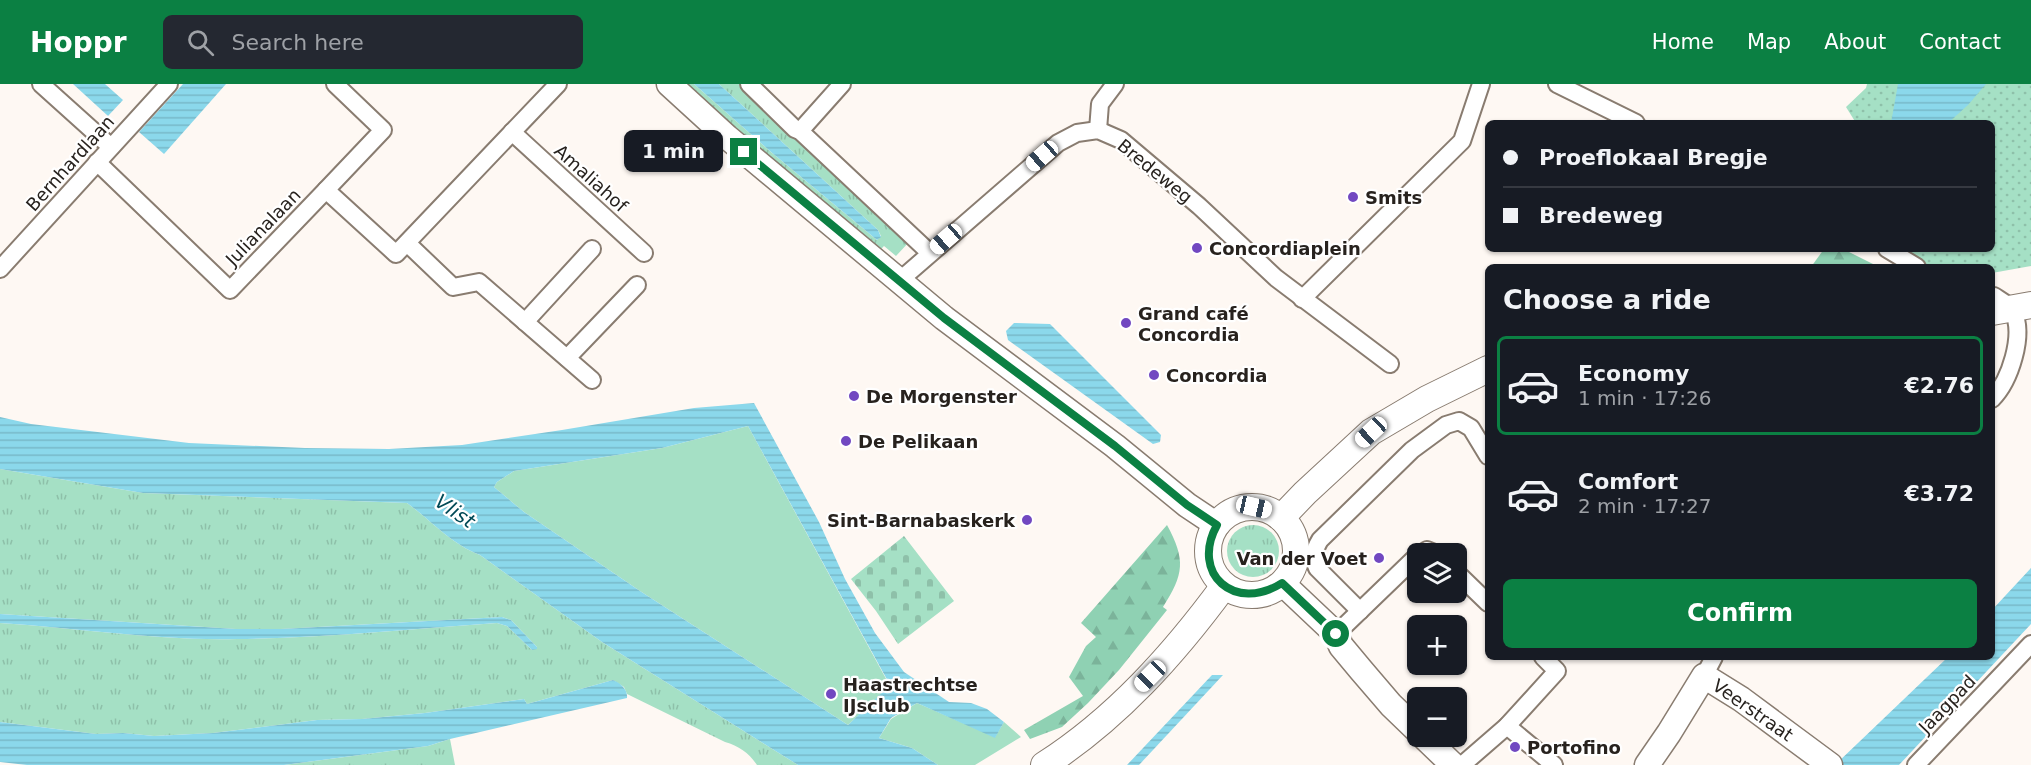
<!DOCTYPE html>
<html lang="en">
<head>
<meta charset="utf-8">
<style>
  body { margin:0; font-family:"DejaVu Sans",sans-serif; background:#242831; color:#f1f3f6; height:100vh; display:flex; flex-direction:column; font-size:22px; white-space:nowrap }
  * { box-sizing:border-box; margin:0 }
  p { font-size:20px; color:#9ea1a6 }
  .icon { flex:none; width:33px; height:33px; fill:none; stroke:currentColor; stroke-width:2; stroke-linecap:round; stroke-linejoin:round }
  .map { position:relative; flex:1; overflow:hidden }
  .drawer { position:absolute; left:1485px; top:180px; width:510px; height:396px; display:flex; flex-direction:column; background:#171b24; border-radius:9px; box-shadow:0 2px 4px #0004 }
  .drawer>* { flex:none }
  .banner { position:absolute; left:1485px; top:36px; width:510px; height:132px; border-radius:9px; box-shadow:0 2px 4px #0004; display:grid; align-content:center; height:132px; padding:0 18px; background:#171b24 }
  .tools { position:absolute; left:1407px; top:459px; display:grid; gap:12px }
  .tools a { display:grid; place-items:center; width:60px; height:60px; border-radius:9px; background:#171b24; box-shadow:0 2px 4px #0004; font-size:30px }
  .end { position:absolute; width:27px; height:27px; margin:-14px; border:8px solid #0b8043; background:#fff; box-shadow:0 0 0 3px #fff }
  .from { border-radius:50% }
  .bubble { position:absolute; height:42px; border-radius:9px; background:#171b24; box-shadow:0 2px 4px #0004; font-size:20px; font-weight:700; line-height:42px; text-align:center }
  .car { position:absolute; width:18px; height:36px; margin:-18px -9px; border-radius:8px; box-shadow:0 0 4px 2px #0007; background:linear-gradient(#fff 24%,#345 0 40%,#fff 0 76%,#345 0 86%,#fff 0) }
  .banner b { display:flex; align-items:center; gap:21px; height:57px; font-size:22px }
  .banner b+b { border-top:2px solid #363941 }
  .banner i { width:15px; height:15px; background:#f1f3f6 }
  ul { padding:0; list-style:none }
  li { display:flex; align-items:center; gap:18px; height:99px; margin:0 12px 9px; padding:0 6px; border:3px solid transparent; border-radius:9px }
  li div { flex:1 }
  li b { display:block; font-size:22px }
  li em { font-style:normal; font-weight:700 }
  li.selected { border-color:#0b8043 }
  li>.icon { width:54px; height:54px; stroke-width:1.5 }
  h2 { padding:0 18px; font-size:27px; line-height:72px }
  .cta { display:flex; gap:12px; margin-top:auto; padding:12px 18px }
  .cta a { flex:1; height:69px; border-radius:9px; background:#0b8043; color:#fff; font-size:24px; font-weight:700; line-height:69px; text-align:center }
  header { display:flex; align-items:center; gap:36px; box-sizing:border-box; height:84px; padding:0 30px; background:#0b8043; color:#fff }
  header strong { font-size:28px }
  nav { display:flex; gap:33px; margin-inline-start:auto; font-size:21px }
  .search { width:420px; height:54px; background:#242831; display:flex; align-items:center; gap:15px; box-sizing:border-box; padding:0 21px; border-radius:9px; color:#9ea1a6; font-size:22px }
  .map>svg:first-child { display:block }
</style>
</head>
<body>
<header>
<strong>Hoppr</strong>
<div class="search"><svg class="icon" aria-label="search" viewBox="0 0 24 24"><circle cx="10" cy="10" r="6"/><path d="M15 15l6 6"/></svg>Search here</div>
<nav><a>Home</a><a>Map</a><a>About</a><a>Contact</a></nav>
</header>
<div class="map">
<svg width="2031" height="681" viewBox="0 0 2031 681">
  <defs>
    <pattern id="grass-tufts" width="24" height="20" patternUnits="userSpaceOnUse" patternTransform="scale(1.5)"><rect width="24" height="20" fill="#a5e0c5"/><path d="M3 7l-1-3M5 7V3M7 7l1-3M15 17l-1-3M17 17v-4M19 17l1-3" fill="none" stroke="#8ec0a9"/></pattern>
    <pattern id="forest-firs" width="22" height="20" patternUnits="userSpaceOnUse" patternTransform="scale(1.5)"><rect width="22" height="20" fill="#8fd1b3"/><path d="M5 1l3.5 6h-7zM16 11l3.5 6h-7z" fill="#7bb39a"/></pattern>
    <pattern id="cemetery-stones" width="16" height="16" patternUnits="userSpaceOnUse" patternTransform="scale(1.5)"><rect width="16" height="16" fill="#a5e0c5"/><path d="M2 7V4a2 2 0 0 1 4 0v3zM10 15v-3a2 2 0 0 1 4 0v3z" fill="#8ec0a9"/></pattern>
    <pattern id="park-dots" width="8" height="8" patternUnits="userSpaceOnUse" patternTransform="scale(1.5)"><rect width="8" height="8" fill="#a5e0c5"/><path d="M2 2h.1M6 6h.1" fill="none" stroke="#8ec0a9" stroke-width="1.8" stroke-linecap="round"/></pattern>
    <pattern id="water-rules" width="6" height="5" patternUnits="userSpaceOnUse" patternTransform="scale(1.5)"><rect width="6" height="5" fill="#8bd8eb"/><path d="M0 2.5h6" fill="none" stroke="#78b9c9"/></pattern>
  </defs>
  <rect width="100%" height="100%" fill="#fef8f3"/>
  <!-- grass -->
  <g fill="url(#grass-tufts)">
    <polygon points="682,0 694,0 771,68 877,156 881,152 878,146 719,0 743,0 910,157 896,172 884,162 881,165 861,151"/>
    <path d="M0,385l143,24 264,10c25,18 44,41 73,52l122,87 196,123h-41c-8,-12 -18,-19 -32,-23l-98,-48 -3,-7 -11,-7 -86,24 -3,-5 -99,14 -63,6 -45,1 -104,13 -59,3 -31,-3 -27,1 -96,-12v-99c79,5 158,18 237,16 87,-1 173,-10 260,-16l10,3 25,24 5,-3 -26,-27 -9,-3 -221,12h-45l-236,-15z"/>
    <circle cx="1253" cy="467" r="26"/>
    <polygon points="450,655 455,681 284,681 428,662"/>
  </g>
  <!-- forest -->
  <g fill="url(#forest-firs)">
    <polygon points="1824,165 1843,165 1879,183 1811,183"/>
    <path d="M1167,441c19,35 17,49 -4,82l4,3 -48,60 -31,33 -26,24 -32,12 -6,-9 59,-34 -14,-19 17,-31 10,-9 -15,-14z"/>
  </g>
  <!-- cemetery -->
  <polygon fill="url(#cemetery-stones)" points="904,452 954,517 898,560 876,527 851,495"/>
  <!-- park -->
  <polygon fill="url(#park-dots)" points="1867,0 2031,0 2031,182 1992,189 1992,183 1927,183 1896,165 1915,165 1920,167 1921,165 1992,165 1992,39 1856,39 1846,23 1866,4"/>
  <!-- garden -->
  <g fill="#a5e0c5">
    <polygon points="748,342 890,602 848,641 640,507 524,428 494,403 497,398 514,387 662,364"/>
    <polygon points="917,619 995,653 1004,638 1021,653 975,681 938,681 912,664 879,654 891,635"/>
  </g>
  <!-- water -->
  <g fill="url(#water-rules)" fill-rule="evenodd">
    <polygon points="73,0 105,0 123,16 108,32"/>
    <polygon points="183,0 226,0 164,70 139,48"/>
    <polygon points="694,0 719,0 878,146 881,153 877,156 771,68"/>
    <polygon points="1898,0 1986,0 1968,21 1948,39 1891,39"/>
    <polygon points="1014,239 1050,240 1161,351 1160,358 1153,360 1008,256 1006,247"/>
    <path d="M754,319l65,119 26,57 30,54 29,39 45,30 22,1 16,6 17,13 -9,16 -78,-35 -26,15 -12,20 33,10 26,17h-140l-196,-123 -122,-87c-29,-11 -48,-34 -73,-52l-264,-10 -143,-24v-52l31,7 158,19 116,5 84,1 73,-4 100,-15 132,-22zM748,342l142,259 -42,40 -208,-134 -116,-79 -30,-25 3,-5 17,-11 148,-23z"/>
    <polygon points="2031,484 2031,540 1899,681 1835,681 1948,573 1992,573 1992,526"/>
    <path d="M0,530l236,15h45l221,-12 9,3 26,27v2l-5,1 -25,-24 -10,-3c-87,6 -173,15 -260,16 -79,2 -158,-11 -237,-16z"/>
    <polygon points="1212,591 1223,591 1139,681 1127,681"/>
    <path d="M613,596c7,3 15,9 14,18l-177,41 -22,7 -144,19h-257l-27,-3v-40l96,12 27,-1 31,3 59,-3 104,-13 45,-1 63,-6 99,-14 3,5z"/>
  </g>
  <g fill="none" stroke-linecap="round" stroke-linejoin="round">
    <!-- street casing -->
    <g stroke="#897c70" stroke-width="20">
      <g id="street">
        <polyline points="41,0 111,63"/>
        <polyline points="749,0 795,45 800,47 930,169"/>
        <polyline points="1557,0 1636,39"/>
        <polyline points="1098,46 1100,20 1115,0"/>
        <polyline points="800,47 842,0"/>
        <polyline points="512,48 644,169"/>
        <polyline points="97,78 230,206 326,106 396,170 558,0"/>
        <polyline points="326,106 383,46 335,0"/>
        <polyline points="407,159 453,203 479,198 592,296"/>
        <polyline points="1887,165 1917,183"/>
        <polyline points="0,185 169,0"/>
        <polyline points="899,197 1058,59 1077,49 1098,46 1121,56 1199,122 1276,194 1390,280"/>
        <polyline points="1302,215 1462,57 1481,0"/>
        <polyline points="525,238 592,165"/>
        <polyline points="567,274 637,201"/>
        <path d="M1992,315c18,-18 33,-64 21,-88 -3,-6 -13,-11 -19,-15"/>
        <polyline points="1421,470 1427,466 1437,470"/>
        <polyline points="1456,488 1488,519"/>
        <path d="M1360,527l-43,-43c-5,-10 -3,-18 3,-28l92,-90 34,-25 13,-4 12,7 17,28"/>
        <polyline points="1336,550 1418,471"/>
        <polyline points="1704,592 1714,573"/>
        <polyline points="1507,642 1554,681"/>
        <polyline points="1462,681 1507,642 1557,587 1543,573"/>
        <polyline points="1916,681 2031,560"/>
      </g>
    </g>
    <!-- secondary casing -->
    <g stroke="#897c70" stroke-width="27">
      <g id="secondary">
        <polyline points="669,0 727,53 944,234 1115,362 1187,421 1217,441"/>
        <polyline points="1282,499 1336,550 1341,562 1361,586 1391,621 1418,647"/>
        <polyline points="1423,652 1453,681"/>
        <polyline points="1647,681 1669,649 1704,592 1741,615 1830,681"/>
      </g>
    </g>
    <!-- primary casing -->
    <g stroke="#897c70" stroke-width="28">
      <g id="primary">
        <polyline points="1992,228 2031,221"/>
        <circle cx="1252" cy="467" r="44"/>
        <polyline points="1281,434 1305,409 1371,348 1427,315 1488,285"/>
        <path d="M1044,681c72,-46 130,-111 180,-179"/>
      </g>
    </g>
    <!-- street -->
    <use href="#street" stroke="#fff" stroke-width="16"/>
    <!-- secondary -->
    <use href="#secondary" stroke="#fff" stroke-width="24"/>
    <!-- primary -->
    <use href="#primary" stroke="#fff" stroke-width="26"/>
  </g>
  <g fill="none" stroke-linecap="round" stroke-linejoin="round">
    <!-- route -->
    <path stroke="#0b8043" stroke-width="8" d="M744,68l200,166 171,128 72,59 30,20c-27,49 18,88 65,58l54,51"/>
  </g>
  <!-- markers -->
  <g fill="#7148c1" stroke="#fff" stroke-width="2">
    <circle cx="1353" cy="113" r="6"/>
    <circle cx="1197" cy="164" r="6"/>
    <circle cx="1126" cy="239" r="6"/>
    <circle cx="1154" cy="291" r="6"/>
    <circle cx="854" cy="312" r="6"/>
    <circle cx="846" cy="357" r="6"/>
    <circle cx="1027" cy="436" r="6"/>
    <circle cx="1379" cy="474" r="6"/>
    <circle cx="831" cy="610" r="6"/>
    <circle cx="1515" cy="663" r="6"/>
  </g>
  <g text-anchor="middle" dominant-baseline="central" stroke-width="4.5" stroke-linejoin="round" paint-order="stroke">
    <!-- street labels -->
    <g font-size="18" fill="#27221e" stroke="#fff">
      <text transform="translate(70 79) rotate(-48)">Bernhardlaan</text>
      <text transform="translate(1155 87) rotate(39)">Bredeweg</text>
      <text transform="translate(591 94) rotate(42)">Amaliahof</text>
      <text transform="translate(263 143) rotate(-46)">Julianalaan</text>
      <text transform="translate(1947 620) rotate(-46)">Jaagpad</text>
      <text transform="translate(1753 626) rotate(35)">Veerstraat</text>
    </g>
    <!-- poi labels -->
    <g font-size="18" font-weight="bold" fill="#27221e" stroke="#fff" text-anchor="start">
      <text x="1365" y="113">Smits</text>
      <text x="1209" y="164">Concordiaplein</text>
      <text x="1138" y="229">Grand café<tspan x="1138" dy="21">Concordia</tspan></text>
      <text x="1166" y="291">Concordia</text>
      <text x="866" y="312">De Morgenster</text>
      <text x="858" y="357">De Pelikaan</text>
      <text x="1015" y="436" text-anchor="end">Sint-Barnabaskerk</text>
      <text x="1367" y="474" text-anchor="end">Van der Voet</text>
      <text x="843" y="600">Haastrechtse<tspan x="843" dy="21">IJsclub</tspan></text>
      <text x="1527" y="663">Portofino</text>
    </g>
    <!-- water labels -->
    <g font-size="20" font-style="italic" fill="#004956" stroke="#fff">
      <text transform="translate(455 427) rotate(34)">Vlist</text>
    </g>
  </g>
</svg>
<div class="tools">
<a><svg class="icon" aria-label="layers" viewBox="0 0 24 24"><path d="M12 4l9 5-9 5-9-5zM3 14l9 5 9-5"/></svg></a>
<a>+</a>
<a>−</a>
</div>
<i class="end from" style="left:1336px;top:550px"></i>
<i class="end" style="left:744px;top:68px"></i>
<div class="bubble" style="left:624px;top:46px;width:99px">1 min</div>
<i class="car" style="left:1042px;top:72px;rotate:229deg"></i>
<i class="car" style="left:946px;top:155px;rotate:229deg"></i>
<i class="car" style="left:1371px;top:348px;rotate:227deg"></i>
<i class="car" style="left:1254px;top:423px;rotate:103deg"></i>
<i class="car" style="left:1150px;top:592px;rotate:225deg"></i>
<div class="banner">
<b><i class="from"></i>Proeflokaal Bregje</b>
<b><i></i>Bredeweg</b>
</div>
<section class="drawer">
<h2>Choose a ride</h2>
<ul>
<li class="selected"><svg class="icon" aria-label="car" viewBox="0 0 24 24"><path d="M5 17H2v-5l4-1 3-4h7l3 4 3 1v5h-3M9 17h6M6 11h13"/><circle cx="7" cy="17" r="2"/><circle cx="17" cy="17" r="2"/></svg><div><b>Economy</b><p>1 min · 17:26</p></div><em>€2.76</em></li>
<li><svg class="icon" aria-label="car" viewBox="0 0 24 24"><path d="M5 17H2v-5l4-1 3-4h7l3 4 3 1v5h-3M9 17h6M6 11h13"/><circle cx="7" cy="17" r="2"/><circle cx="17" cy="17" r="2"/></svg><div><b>Comfort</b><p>2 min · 17:27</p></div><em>€3.72</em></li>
</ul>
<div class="cta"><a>Confirm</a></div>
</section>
</div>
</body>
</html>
